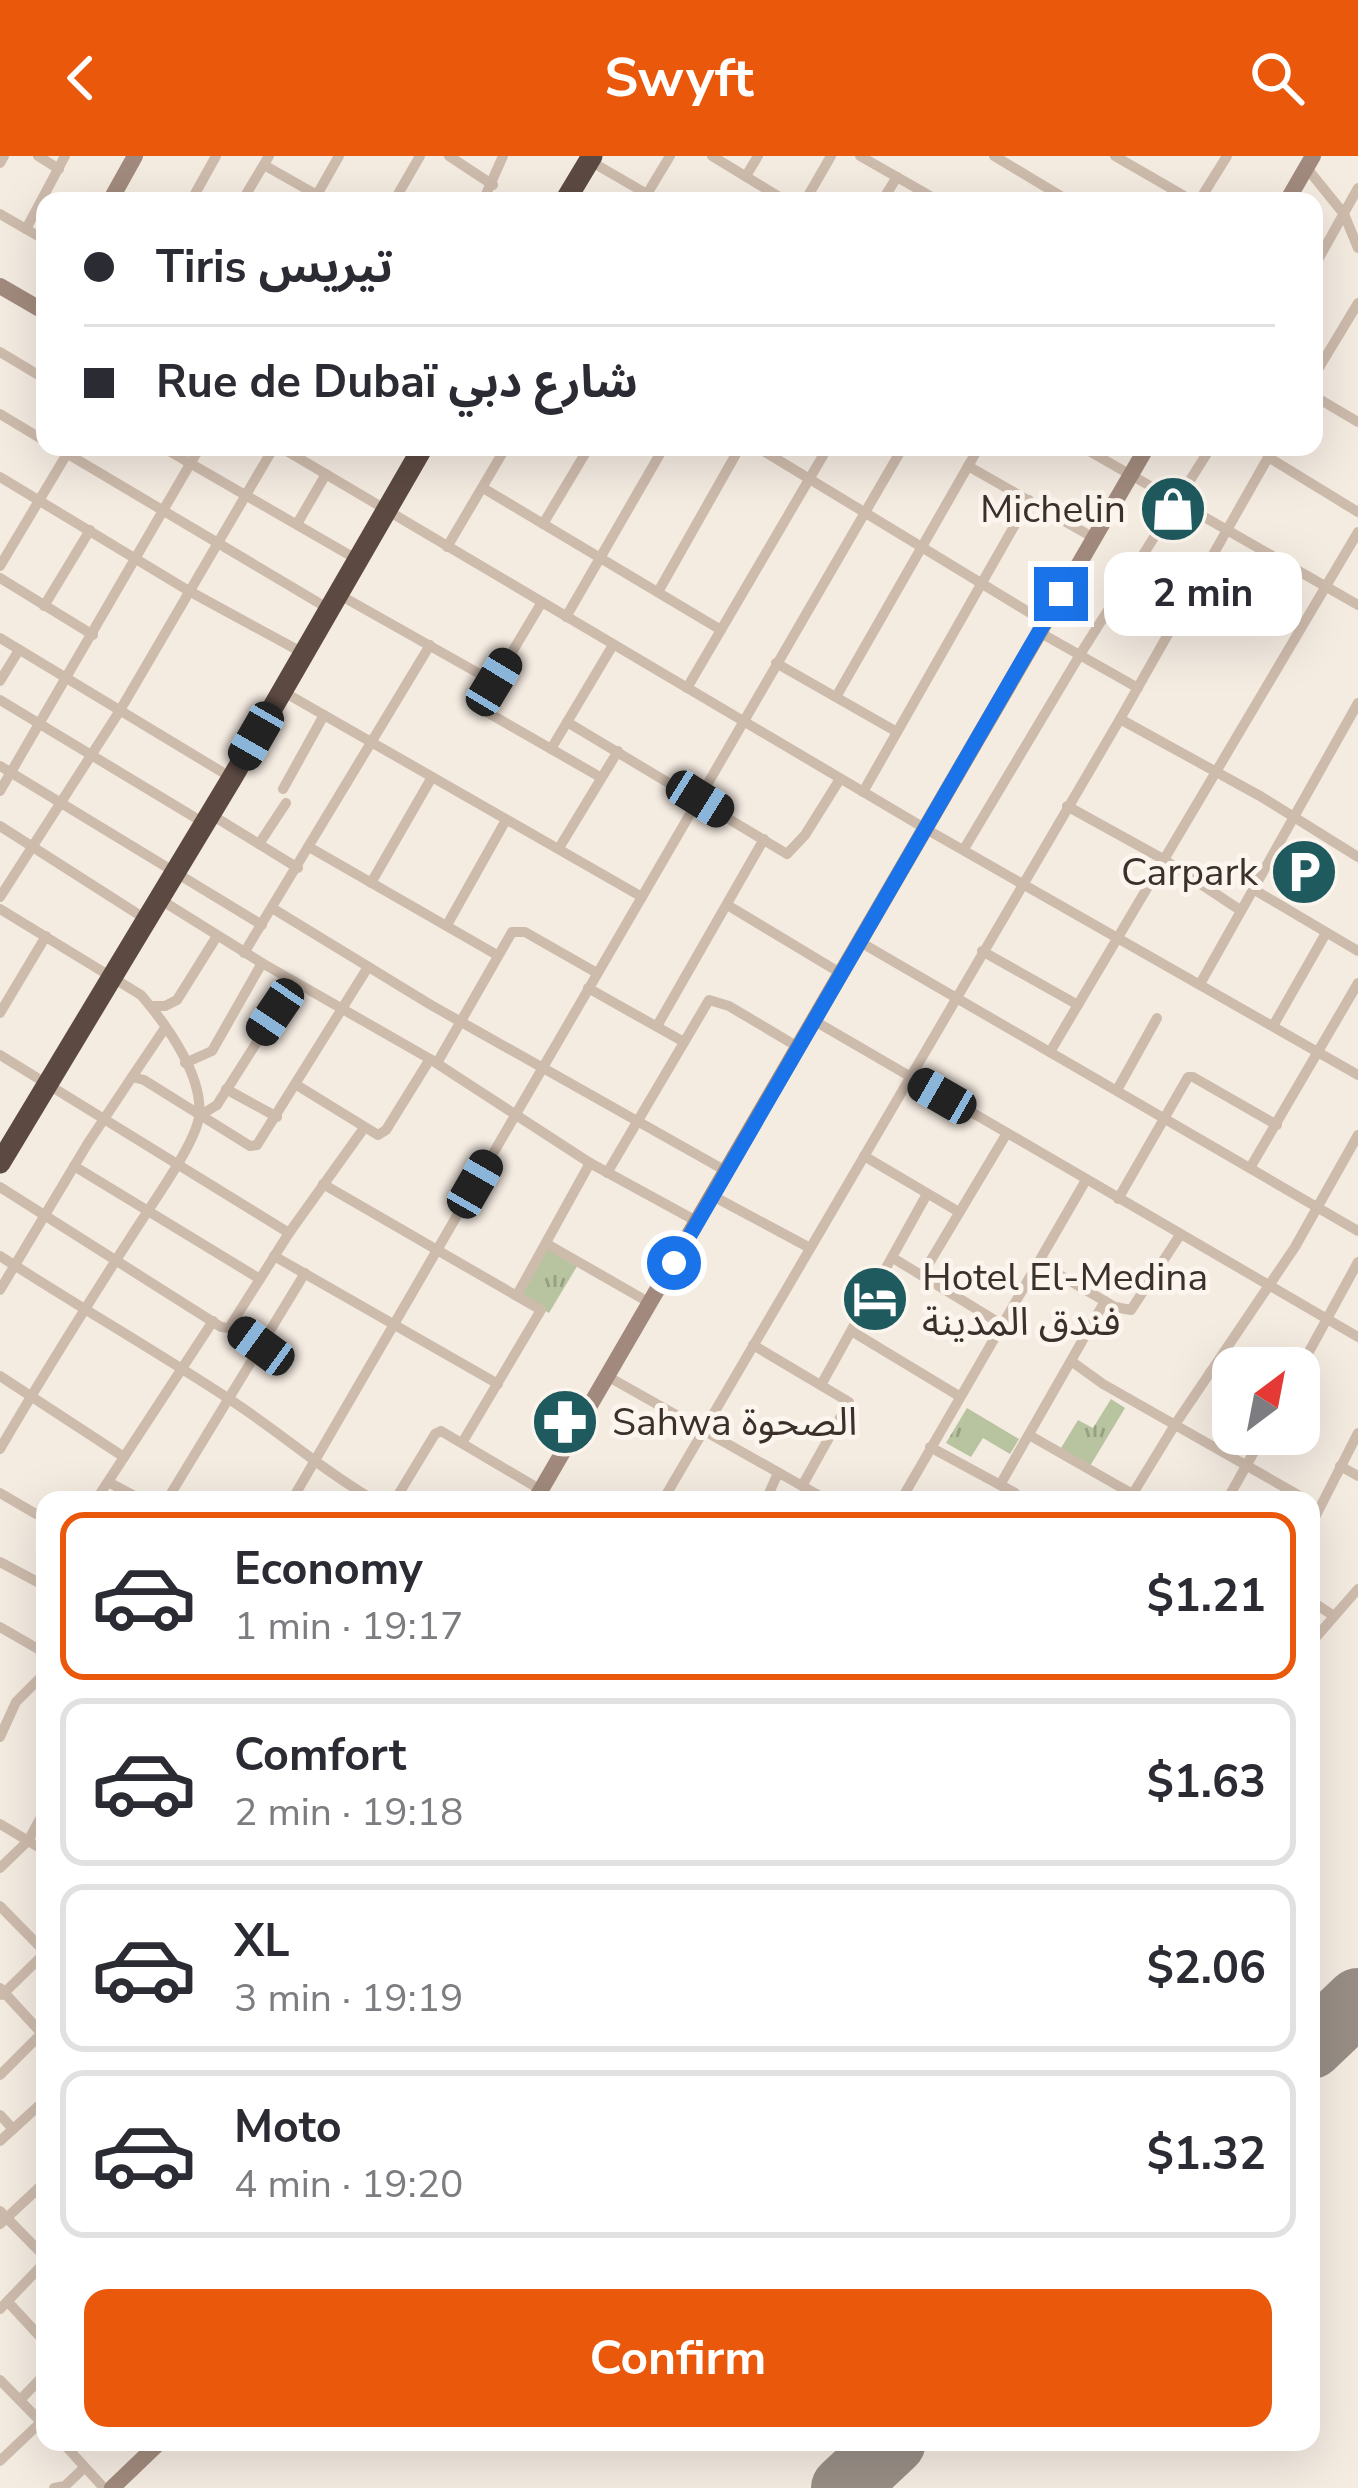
<!DOCTYPE html>
<html lang="en">
<head>
<meta charset="utf-8">
<style>
  body { margin:0; font-family:"Nunito Sans","Noto Sans Arabic",sans-serif; background:#f2f2f3; color:#2b2b33; height:100vh; display:flex; flex-direction:column; font-size:45px; white-space:nowrap }
  * { box-sizing:border-box; margin:0 }
  p { font-size:39px; color:#7c7c81 }
  .icon { flex:none; width:66px; height:66px; fill:none; stroke:currentColor; stroke-width:2; stroke-linecap:round; stroke-linejoin:round }
  .map { position:relative; flex:1; overflow:hidden }
  .details { position:absolute; left:36px; top:1335px; width:1284px; height:960px; display:flex; flex-direction:column; background:#fff; border-radius:24px; box-shadow:0 12px 48px #0002 }
  .details>* { flex:none }
  .banner { position:absolute; left:36px; top:36px; width:1287px; height:264px; border-radius:24px; box-shadow:0 12px 48px #0002; display:grid; align-content:center; height:264px; padding:0 48px; background:#fff }
  .needle { width:78px; rotate:32deg }
  .controls { position:absolute; left:1212px; top:1191px; display:grid; gap:24px }
  .controls a { display:grid; place-items:center; width:108px; height:108px; border-radius:24px; background:#fff; box-shadow:0 12px 48px #0002; font-size:60px }
  .end { position:absolute; width:54px; height:54px; margin:-27px; border:15px solid #1a73e8; background:#fff; box-shadow:0 0 0 6px #fff }
  .from { border-radius:50% }
  .bubble { position:absolute; height:84px; border-radius:24px; background:#fff; box-shadow:0 12px 48px #0002; font-size:39px; font-weight:700; line-height:84px; text-align:center }
  .car { position:absolute; width:36px; height:72px; margin:-36px -18px; border-radius:15px; box-shadow:0 0 9px 3px #0007; background:linear-gradient(#222 24%,#8ab4d8 0 40%,#222 0 76%,#8ab4d8 0 86%,#222 0) }
  .banner b { display:flex; align-items:center; gap:42px; height:114px; font-size:45px }
  .banner b+b { border-top:3px solid #e1e1e2 }
  .banner i { width:30px; height:30px; background:#2b2b33 }
  ul { padding:21px 0 0; list-style:none }
  li { display:flex; align-items:center; gap:36px; height:168px; margin:0 24px 18px; padding:0 24px; border:6px solid #e1e1e2; border-radius:24px }
  li div { flex:1 }
  li b { display:block; font-size:45px }
  li em { font-style:normal; font-weight:700 }
  li.current { border-color:#ea580c }
  li>.icon { width:108px; height:108px; stroke-width:1.5 }
  .cta { display:flex; gap:24px; margin-top:auto; padding:24px 48px }
  .cta a { flex:1; height:138px; border-radius:24px; background:#ea580c; color:#fff; font-size:48px; font-weight:700; line-height:138px; text-align:center }
  header { display:flex; justify-content:space-between; align-items:center; height:156px; padding:0 48px; background:#ea580c; color:#fff; font-size:54px; font-weight:700 }
  .map>svg:first-child { display:block }
</style>
</head>
<body>
<header><svg class="icon" aria-label="back" viewBox="0 0 24 24"><path d="M15 5l-7 7 7 7"/></svg>Swyft<svg class="icon" aria-label="search" viewBox="0 0 24 24"><circle cx="10" cy="10" r="6"/><path d="M15 15l6 6"/></svg></header>
<div class="map">
<svg width="1358" height="2332" viewBox="0 0 1358 2332">
  <defs>
    <pattern id="grass-tufts" width="24" height="20" patternUnits="userSpaceOnUse" patternTransform="scale(3)"><rect width="24" height="20" fill="#b8c4a0"/><path d="M3 7l-1-3M5 7V3M7 7l1-3M15 17l-1-3M17 17v-4M19 17l1-3" fill="none" stroke="#97a083"/></pattern>
  </defs>
  <rect width="100%" height="100%" fill="#f4ebe1"/>
  <!-- grass -->
  <g fill="url(#grass-tufts)">
    <polygon points="545,1090 579,1107 549,1157 519,1140"/>
    <polygon points="1111,1243 1125,1252 1090,1310 1061,1292 1078,1264 1093,1272"/>
    <polygon points="967,1252 1019,1283 1010,1298 983,1282 971,1301 946,1287"/>
  </g>
  <g fill="none" stroke-linecap="round" stroke-linejoin="round">
    <!-- runway -->
    <g stroke="#988e86" stroke-width="66">
      <polyline points="1311,1890 1358,1845"/>
      <polyline points="844,2332 893,2286"/>
    </g>
    <!-- street -->
    <g stroke="#cdbbac" stroke-width="10">
      <polyline points="38,0 59,13"/>
      <polyline points="449,0 493,29"/>
      <polyline points="712,0 786,45"/>
      <polyline points="860,0 939,45"/>
      <polyline points="994,0 1069,45"/>
      <polyline points="1115,0 1193,45"/>
      <polyline points="590,5 659,45"/>
      <polyline points="0,7 4,0"/>
      <polyline points="264,9 317,39"/>
      <polyline points="1306,11 1344,58 1358,92"/>
      <polyline points="746,20 758,0"/>
      <polyline points="647,38 670,0"/>
      <polyline points="314,44 339,0"/>
      <polyline points="191,45 216,0"/>
      <polyline points="242,45 269,0"/>
      <polyline points="394,45 420,0"/>
      <polyline points="483,45 503,0"/>
      <polyline points="805,45 831,0"/>
      <polyline points="882,45 897,21"/>
      <polyline points="1199,45 1227,0"/>
      <polyline points="0,58 45,84"/>
      <polyline points="26,73 65,0"/>
      <polyline points="1314,111 1358,32"/>
      <polyline points="0,196 45,223"/>
      <polyline points="1314,220 1358,147"/>
      <polyline points="1314,240 1358,266"/>
      <polyline points="0,258 45,285"/>
      <polyline points="56,291 329,453"/>
      <polyline points="162,291 358,404"/>
      <polyline points="280,291 926,673 1358,919"/>
      <polyline points="757,291 1045,466"/>
      <polyline points="1082,291 1358,449"/>
      <polyline points="1268,301 1358,356"/>
      <polyline points="968,310 1094,382"/>
      <polyline points="0,321 189,435 303,497"/>
      <polyline points="483,332 721,474"/>
      <polyline points="297,368 326,318"/>
      <polyline points="543,368 589,291"/>
      <polyline points="447,391 506,291"/>
      <polyline points="0,410 71,291"/>
      <polyline points="0,422 93,479"/>
      <polyline points="658,436 740,291"/>
      <polyline points="338,438 494,526"/>
      <polyline points="542,446 494,526 477,545 478,551 600,621"/>
      <polyline points="44,450 90,374"/>
      <polyline points="566,461 664,291"/>
      <polyline points="1039,476 1138,532"/>
      <polyline points="0,482 232,622"/>
      <polyline points="776,507 897,576"/>
      <polyline points="0,525 19,494"/>
      <polyline points="687,532 828,291"/>
      <polyline points="282,535 642,741"/>
      <polyline points="836,541 979,291"/>
      <polyline points="0,544 204,667"/>
      <polyline points="1120,563 1260,640 1358,701"/>
      <polyline points="567,566 787,698 805,679 840,623"/>
      <polyline points="551,593 613,489"/>
      <polyline points="0,610 262,769"/>
      <polyline points="283,633 324,559"/>
      <polyline points="0,635 200,291"/>
      <polyline points="863,636 1029,344"/>
      <polyline points="1067,650 1163,703 1240,754"/>
      <polyline points="210,658 298,712"/>
      <polyline points="0,670 144,762"/>
      <polyline points="259,688 286,647"/>
      <polyline points="309,691 497,799"/>
      <polyline points="559,692 618,595"/>
      <polyline points="964,693 1081,497 1211,291"/>
      <polyline points="371,727 432,621"/>
      <polyline points="1253,733 1358,795"/>
      <polyline points="0,741 119,556 274,291"/>
      <polyline points="161,744 262,807 430,903 590,1007 698,1066"/>
      <polyline points="729,750 842,818"/>
      <polyline points="272,752 431,849 726,1015"/>
      <path d="M0,753l141,86c25,29 63,81 58,122 -4,27 -47,87 -63,112 -47,73 -93,146 -136,220"/>
      <polyline points="447,769 506,664"/>
      <polyline points="860,786 1358,1075"/>
      <polyline points="982,795 1078,849"/>
      <polyline points="244,797 430,489"/>
      <polyline points="1200,828 1358,547"/>
      <polyline points="588,832 684,886"/>
      <polyline points="150,850 165,850 177,844 217,780"/>
      <polyline points="0,857 46,780"/>
      <polyline points="813,864 1358,1181"/>
      <polyline points="657,870 764,683"/>
      <polyline points="1273,870 1326,777"/>
      <polyline points="1050,896 1358,376"/>
      <polyline points="0,899 289,1077"/>
      <polyline points="185,907 212,895 262,807"/>
      <polyline points="437,907 512,776 525,776 597,817"/>
      <polyline points="132,921 165,872"/>
      <polyline points="295,928 378,979 386,974 430,903"/>
      <polyline points="226,933 277,961"/>
      <polyline points="1117,934 1157,862"/>
      <polyline points="199,960 217,949 295,826"/>
      <polyline points="864,1000 959,1056"/>
      <polyline points="74,1010 260,1123"/>
      <polyline points="1250,1012 1358,827"/>
      <polyline points="607,1017 709,844 729,850 798,891"/>
      <polyline points="323,1028 541,1154 462,1287"/>
      <polyline points="0,1031 221,1171 229,1172 289,1077 364,972"/>
      <polyline points="713,1040 810,1092"/>
      <polyline points="1118,1043 1188,921 1193,921 1277,969"/>
      <polyline points="547,1088 650,1147"/>
      <path d="M0,1100c76,49 154,94 229,143 50,32 94,72 145,101"/>
      <polyline points="274,1100 498,1228"/>
      <polyline points="893,1102 1001,1168"/>
      <polyline points="1039,1107 1115,1151 1131,1154 1180,1079"/>
      <polyline points="922,1119 1007,977"/>
      <polyline points="0,1134 88,987 132,921 144,924 250,990 257,989 368,811"/>
      <polyline points="517,1139 590,1007"/>
      <polyline points="233,1170 261,1190"/>
      <polyline points="853,1176 959,1240"/>
      <polyline points="753,1189 849,1246 802,1330"/>
      <polyline points="1071,1205 1103,1228 1307,1344"/>
      <polyline points="1299,1214 1358,1106"/>
      <polyline points="1210,1216 1233,1230"/>
      <polyline points="0,1220 124,1301"/>
      <polyline points="607,1220 827,1344"/>
      <polyline points="821,1229 927,1038"/>
      <polyline points="1029,1279 1143,1344"/>
      <polyline points="930,1291 1015,1337 1019,1344"/>
      <polyline points="1340,1310 1358,1320"/>
      <polyline points="110,1327 142,1344"/>
      <polyline points="1000,1329 1105,1145"/>
      <polyline points="0,1337 36,1358 45,1357"/>
      <polyline points="96,1344 213,1165"/>
      <polyline points="167,1344 305,1117"/>
      <polyline points="292,1344 903,291"/>
      <polyline points="395,1344 435,1278 441,1275 541,1334"/>
      <polyline points="663,1344 1120,563 1274,291"/>
      <polyline points="766,1344 778,1317"/>
      <polyline points="901,1344 1086,1024"/>
      <polyline points="1129,1344 1176,1267 1295,1091 1358,979"/>
      <polyline points="1227,1344 1264,1278"/>
      <polyline points="1311,1369 1358,1277"/>
      <polyline points="0,1406 45,1430"/>
      <polyline points="1311,1445 1334,1460"/>
      <polyline points="0,1471 45,1497"/>
      <polyline points="1311,1487 1358,1433"/>
      <polyline points="0,1581 16,1546 45,1517"/>
      <polyline points="0,1668 45,1695"/>
      <polyline points="0,1712 28,1685 45,1654"/>
      <polyline points="0,1750 45,1796"/>
      <polyline points="0,1832 45,1881"/>
      <polyline points="2,1839 45,1797"/>
      <polyline points="0,1919 42,1877"/>
      <polyline points="0,1959 13,1973"/>
      <polyline points="0,1985 45,1944"/>
      <polyline points="0,2055 45,2101"/>
      <polyline points="0,2068 45,2026"/>
      <polyline points="8,2146 45,2186"/>
      <polyline points="0,2153 45,2106"/>
      <polyline points="0,2224 45,2270"/>
      <polyline points="20,2244 45,2218"/>
      <polyline points="62,2286 104,2332"/>
      <polyline points="0,2305 41,2266"/>
      <polyline points="54,2332 65,2330 84,2312"/>
    </g>
    <!-- secondary -->
    <g stroke="#a18a7d" stroke-width="16">
      <polyline points="110,45 135,0"/>
      <polyline points="1287,45 1313,0"/>
      <polyline points="0,130 45,156"/>
      <polyline points="535,1344 1147,291"/>
      <polyline points="112,2332 160,2286"/>
    </g>
    <!-- highway -->
    <g stroke="#5c4a42" stroke-width="21">
      <polyline points="565,45 592,0"/>
      <polyline points="0,1007 232,622 423,291"/>
    </g>
  </g>
  <g fill="none" stroke-linecap="round" stroke-linejoin="round">
    <!-- route -->
    <polyline stroke="#1a73e8" stroke-width="15" points="674,1107 1061,438"/>
  </g>
  <!-- icons -->
  <defs>
    <g id="shop-disc" transform="scale(3.45)"><circle r="9.5" fill="#1f5a5e" stroke="#fbf5ee"/><path d="M-5-2.5h2.3a2.7 3.5 0 0 1 5.4 0H5L5.5 6h-11ZM-1.5-2.5h3a1.5 2.3 0 0 0-3 0Z" fill="#fff"/></g>
    <g id="parking-disc" transform="scale(3.45)"><circle r="9.5" fill="#1f5a5e" stroke="#fbf5ee"/><path d="M-3.5-5.5H1a3.5 3.5 0 0 1 0 7H-1V5.5H-3.5ZM-1-3.4V-.6H.8a1.4 1.4 0 0 0 0-2.8Z" fill="#fff"/></g>
    <g id="hotel-disc" transform="scale(3.45)"><circle r="9.5" fill="#1f5a5e" stroke="#fbf5ee"/><path d="M-6-4.5h1.5V1H6V5H4.5V3h-9V5H-6ZM-4 0a1.8 1.8 0 1 1 3.6 0ZM.5 0V-2.5h3Q6-2.5 6 0Z" fill="#fff"/></g>
    <g id="pharmacy-disc" transform="scale(3.45)"><circle r="9.5" fill="#1f5a5e" stroke="#fbf5ee"/><path d="M-2-6h4v4h4v4h-4v4h-4v-4h-4v-4h4Z" fill="#fff"/></g>
  </defs>
  <g fill-rule="evenodd">
    <use href="#shop-disc" x="1173" y="353"/>
    <use href="#parking-disc" x="1304" y="716"/>
    <use href="#hotel-disc" x="875" y="1143"/>
    <use href="#pharmacy-disc" x="565" y="1266"/>
  </g>
  <g text-anchor="middle" dominant-baseline="central" stroke-width="10" stroke-linejoin="round" paint-order="stroke">
    <!-- poi labels -->
    <g font-size="39" fill="#3b302b" stroke="#fbf5ee" text-anchor="end">
      <text x="1126" y="353">Michelin</text>
      <text x="1258" y="716">Carpark</text>
      <text x="922" y="1121" text-anchor="start">Hotel El-Medina<tspan x="922" dy="45">فندق المدينة</tspan></text>
      <text x="612" y="1266" text-anchor="start">Sahwa الصحوة</text>
    </g>
  </g>
</svg>
<div class="controls">
<a><svg class="needle" viewBox="-14 -14 28 28"><path d="M0-13l5 13h-10z" fill="#e53935"/><path d="M0 13l5-13h-10z" fill="#7c7c81"/></svg></a>
</div>
<i class="end from" style="left:674px;top:1107px"></i>
<i class="end" style="left:1061px;top:438px"></i>
<div class="bubble" style="left:1104px;top:396px;width:198px">2 min</div>
<i class="car" style="left:494px;top:526px;rotate:31deg"></i>
<i class="car" style="left:256px;top:580px;rotate:210deg"></i>
<i class="car" style="left:700px;top:643px;rotate:122deg"></i>
<i class="car" style="left:275px;top:856px;rotate:214deg"></i>
<i class="car" style="left:942px;top:940px;rotate:300deg"></i>
<i class="car" style="left:475px;top:1028px;rotate:30deg"></i>
<i class="car" style="left:261px;top:1190px;rotate:306deg"></i>
<div class="banner">
<b><i class="from"></i>Tiris تيريس</b>
<b><i></i>Rue de Dubaï شارع دبي</b>
</div>
<section class="details">
<ul>
<li class="current"><svg class="icon" aria-label="car" viewBox="0 0 24 24"><path d="M5 17H2v-5l4-1 3-4h7l3 4 3 1v5h-3M9 17h6M6 11h13"/><circle cx="7" cy="17" r="2"/><circle cx="17" cy="17" r="2"/></svg><div><b>Economy</b><p>1 min · 19:17</p></div><em>$1.21</em></li>
<li><svg class="icon" aria-label="car" viewBox="0 0 24 24"><path d="M5 17H2v-5l4-1 3-4h7l3 4 3 1v5h-3M9 17h6M6 11h13"/><circle cx="7" cy="17" r="2"/><circle cx="17" cy="17" r="2"/></svg><div><b>Comfort</b><p>2 min · 19:18</p></div><em>$1.63</em></li>
<li><svg class="icon" aria-label="car" viewBox="0 0 24 24"><path d="M5 17H2v-5l4-1 3-4h7l3 4 3 1v5h-3M9 17h6M6 11h13"/><circle cx="7" cy="17" r="2"/><circle cx="17" cy="17" r="2"/></svg><div><b>XL</b><p>3 min · 19:19</p></div><em>$2.06</em></li>
<li><svg class="icon" aria-label="car" viewBox="0 0 24 24"><path d="M5 17H2v-5l4-1 3-4h7l3 4 3 1v5h-3M9 17h6M6 11h13"/><circle cx="7" cy="17" r="2"/><circle cx="17" cy="17" r="2"/></svg><div><b>Moto</b><p>4 min · 19:20</p></div><em>$1.32</em></li>
</ul>
<div class="cta"><a>Confirm</a></div>
</section>
</div>
</body>
</html>
